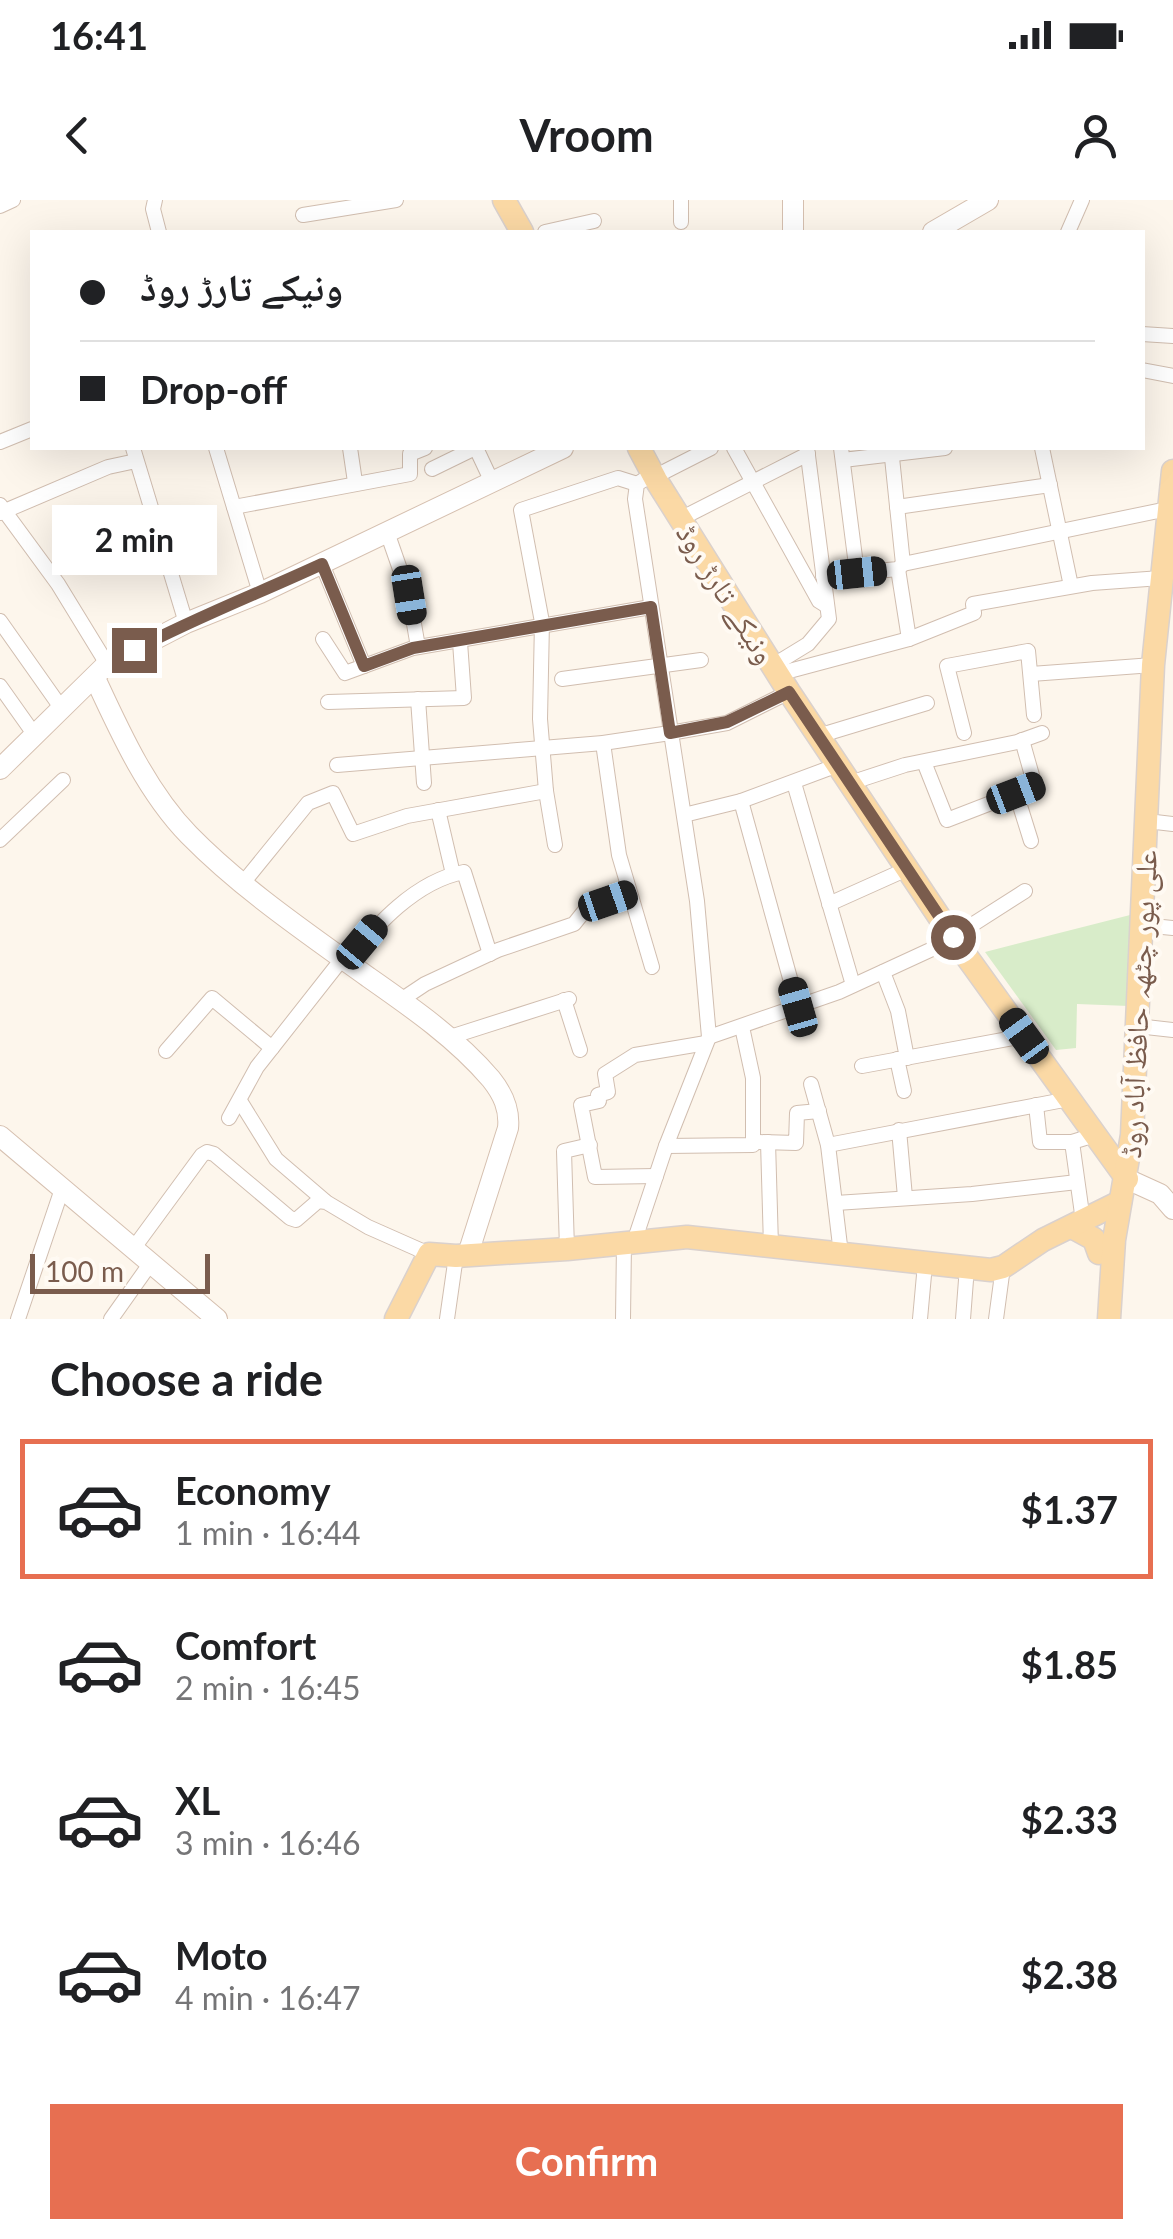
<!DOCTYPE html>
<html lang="en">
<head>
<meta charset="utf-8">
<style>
  body { margin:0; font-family:Lato,"Noto Naskh Arabic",sans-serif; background:#f2f2f2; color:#202124; height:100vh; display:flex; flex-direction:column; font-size:38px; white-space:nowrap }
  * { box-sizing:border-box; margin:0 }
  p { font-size:32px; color:#757577 }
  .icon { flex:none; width:55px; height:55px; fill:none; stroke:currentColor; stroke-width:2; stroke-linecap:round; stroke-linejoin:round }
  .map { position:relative; height:1119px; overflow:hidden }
  .drawer { display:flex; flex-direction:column; background:#fff; flex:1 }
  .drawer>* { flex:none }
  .top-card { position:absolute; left:30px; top:30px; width:1115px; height:220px; border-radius:0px; box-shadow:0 10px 40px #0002; display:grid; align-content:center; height:220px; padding:0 50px; background:#fff }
  .scale { position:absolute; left:30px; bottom:25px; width:180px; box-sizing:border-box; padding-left:10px; border:5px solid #7a5c4d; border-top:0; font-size:28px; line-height:35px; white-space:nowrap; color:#7a5c4d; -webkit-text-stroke:8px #fffaf3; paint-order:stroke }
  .end { position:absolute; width:45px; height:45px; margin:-22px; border:12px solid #7a5c4d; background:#fff; box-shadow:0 0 0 5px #fff }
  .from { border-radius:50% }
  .bubble { position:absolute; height:70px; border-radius:0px; background:#fff; box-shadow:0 10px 40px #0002; font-size:32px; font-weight:700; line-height:70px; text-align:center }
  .car { position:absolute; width:30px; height:60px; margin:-30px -15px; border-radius:12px; box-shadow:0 0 8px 2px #0007; background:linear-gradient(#222 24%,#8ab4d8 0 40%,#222 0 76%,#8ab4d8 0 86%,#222 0) }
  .top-card b { display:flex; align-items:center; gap:35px; height:95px; font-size:38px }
  .top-card b+b { border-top:2px solid #e0e0e0 }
  .top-card i { width:25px; height:25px; background:#202124 }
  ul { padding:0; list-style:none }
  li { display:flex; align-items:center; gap:30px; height:140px; margin:0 20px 15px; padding:0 30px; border:5px solid transparent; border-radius:0px }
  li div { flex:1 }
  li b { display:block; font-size:38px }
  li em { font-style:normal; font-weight:700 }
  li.selected { border-color:#e76f51 }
  li>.icon { width:90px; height:90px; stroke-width:1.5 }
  h2 { padding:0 50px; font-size:45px; line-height:120px }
  .button { display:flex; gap:20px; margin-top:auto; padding:20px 50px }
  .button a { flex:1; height:115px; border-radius:0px; background:#e76f51; color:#fff; font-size:40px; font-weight:700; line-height:115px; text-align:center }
  .status { display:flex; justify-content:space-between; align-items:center; height:70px; padding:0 50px; background:#fff; direction:ltr }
  .status svg { height:28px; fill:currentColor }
  header { display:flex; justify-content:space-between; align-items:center; height:130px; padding:0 50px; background:#fff; font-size:45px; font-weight:700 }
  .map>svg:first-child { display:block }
</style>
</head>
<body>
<div class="status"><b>16:41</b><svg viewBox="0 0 49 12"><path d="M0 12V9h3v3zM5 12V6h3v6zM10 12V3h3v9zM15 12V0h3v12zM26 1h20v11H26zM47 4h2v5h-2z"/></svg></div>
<header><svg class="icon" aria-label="back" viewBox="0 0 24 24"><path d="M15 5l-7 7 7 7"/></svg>Vroom<svg class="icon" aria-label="person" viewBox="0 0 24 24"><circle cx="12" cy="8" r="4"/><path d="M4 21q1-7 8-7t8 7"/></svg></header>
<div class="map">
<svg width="1173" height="1119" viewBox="0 0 1173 1119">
  <rect width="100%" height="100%" fill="#fdf6ec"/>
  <!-- green -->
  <polygon fill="#d8ecc9" points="1134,714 1129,806 1077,804 1076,848 1056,850 985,752"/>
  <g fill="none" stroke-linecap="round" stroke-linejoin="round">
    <!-- street casing -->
    <g stroke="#d1beb0" stroke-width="16">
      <g id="street">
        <polyline points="155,0 153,9 159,32"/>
        <polyline points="681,0 681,22"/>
        <polyline points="0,6 13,0"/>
        <polyline points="303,15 396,0"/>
        <polyline points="545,32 594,21"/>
        <polyline points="1068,32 1082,0"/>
        <polyline points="1142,134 1173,136"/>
        <polyline points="1142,170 1173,176"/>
        <polyline points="0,242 32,229"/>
        <polyline points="133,248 186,423"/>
        <polyline points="216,248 260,393"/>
        <polyline points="350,248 355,282"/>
        <polyline points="476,248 492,282"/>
        <polyline points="734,248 819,401 827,406"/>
        <polyline points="841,248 857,373"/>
        <polyline points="891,248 903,364 1172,308"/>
        <polyline points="1042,248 1071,386"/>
        <polyline points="843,260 945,248"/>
        <polyline points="432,269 475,248"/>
        <polyline points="654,277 711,248"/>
        <polyline points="0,305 58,384 107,464"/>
        <polyline points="234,307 410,274 410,254 425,248"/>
        <polyline points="897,307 1050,285"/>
        <polyline points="0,313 108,267 136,261"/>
        <polyline points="680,319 808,254"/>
        <polyline points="387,332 409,395 418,447"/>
        <polyline points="322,364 364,466"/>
        <polyline points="898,369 909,439"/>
        <polyline points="823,376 898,369 903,364"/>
        <polyline points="0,421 62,509"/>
        <polyline points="323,439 345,473 413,448 651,407"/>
        <polyline points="772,466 808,444 829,419 807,248"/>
        <polyline points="778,474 909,439 974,413 973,404 1092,383 1161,378"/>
        <polyline points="1031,474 1153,465"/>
        <polyline points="562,479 701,460"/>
        <polyline points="0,486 34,534"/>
        <polyline points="418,499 424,583"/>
        <polyline points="328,502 464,498 460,442"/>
        <polyline points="964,533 947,466 1028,451 1034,515"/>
        <polyline points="818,536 927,503"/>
        <polyline points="603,543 619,655 652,767"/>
        <polyline points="924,562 947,620 1035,586 1022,540"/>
        <polyline points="337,565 603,543 670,533 727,523 789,492"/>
        <polyline points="794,583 853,785"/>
        <polyline points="850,583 905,565 1017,542 1042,533"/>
        <polyline points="1016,593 1031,641"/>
        <polyline points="741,601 798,807"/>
        <polyline points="438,610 453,674"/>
        <polyline points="684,615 741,601 838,565"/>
        <polyline points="1147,621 1173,624"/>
        <polyline points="0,640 63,580"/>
        <polyline points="555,645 546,591 540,519 542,422 521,310 618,278 637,284"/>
        <polyline points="243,683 308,603 333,593 353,634 407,616 546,591"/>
        <polyline points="829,704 907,669"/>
        <polyline points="1142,725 1173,728"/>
        <polyline points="953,737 1025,691"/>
        <path d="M346,761c30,-35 69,-80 118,-89l26,82"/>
        <polyline points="883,772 898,811 907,858"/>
        <polyline points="401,800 425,784 498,750 574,724 586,709 629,694"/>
        <polyline points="564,800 580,850"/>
        <polyline points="1137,826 1173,830"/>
        <polyline points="709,837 839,792 954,739"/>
        <polyline points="447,838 569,799"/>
        <polyline points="166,851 212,798 272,848"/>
        <polyline points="897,859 904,891"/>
        <polyline points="862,866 1024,836"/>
        <polyline points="811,884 828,945 841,1054"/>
        <polyline points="240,901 276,959 325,1001"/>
        <polyline points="1036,905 1040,942 1072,942 1095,935"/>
        <polyline points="229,918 257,867 342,759"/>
        <polyline points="899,930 905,997"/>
        <polyline points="759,942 796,943 797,913 819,911"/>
        <polyline points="768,942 771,1046"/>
        <polyline points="1072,942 1083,1021"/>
        <polyline points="828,945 1069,899"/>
        <polyline points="666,946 753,945 753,878 742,827"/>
        <polyline points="656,976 595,977 581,905 599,901 598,895 608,892 605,874 635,855 706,843"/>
        <polyline points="836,1003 972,994 1077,982"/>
        <polyline points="634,1042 666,946 709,837 697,701 635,299 637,284 653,274"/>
        <polyline points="133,1049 202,955 207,952 214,954 290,1018 296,1020 318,1001 326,1002 368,1027 429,1054"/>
        <polyline points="567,1049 564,951 590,945"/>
        <polyline points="18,1119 62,989"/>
        <polyline points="111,1119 150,1064"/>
        <polyline points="447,1119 456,1056"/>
        <polyline points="623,1119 624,1043"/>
        <polyline points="920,1119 925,1064"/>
        <polyline points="963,1119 967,1067"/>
        <polyline points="996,1119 1003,1067"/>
      </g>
    </g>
    <!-- secondary casing -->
    <g stroke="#d6c0b0" stroke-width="22">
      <g id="secondary">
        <polyline points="793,0 793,32"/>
        <polyline points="933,32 988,0"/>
        <path d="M95,478c25,54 52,114 94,157 53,54 118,98 179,142 43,30 89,62 123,102 12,15 19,30 17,49l-40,126"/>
        <polyline points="0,569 107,464 186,423 260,393 563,248"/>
        <polyline points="0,936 217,1119"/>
        <polyline points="1127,979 1160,994 1173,1009"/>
      </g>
    </g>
    <!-- primary casing -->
    <g stroke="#dad1cd" stroke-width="25">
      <g id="primary">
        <polyline points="504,0 522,32"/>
        <polyline points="639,248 656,280 789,492 954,739 1127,979"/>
        <polyline points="1072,1027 1094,1039 1099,1053"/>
        <polyline points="396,1119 429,1054 456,1056 567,1049 687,1037 991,1070 1003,1067 1043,1040 1120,1002"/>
        <polyline points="1109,1119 1114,1040 1132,935 1153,465 1173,271"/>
      </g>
    </g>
    <!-- street -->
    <use href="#street" stroke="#fff" stroke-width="14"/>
    <!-- secondary -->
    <use href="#secondary" stroke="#fff" stroke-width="20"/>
    <!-- primary -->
    <use href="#primary" stroke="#fbd9a5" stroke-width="22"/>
  </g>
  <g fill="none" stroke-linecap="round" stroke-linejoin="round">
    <!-- route -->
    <path stroke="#7a5c4d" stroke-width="12" d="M134,450c61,-32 125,-57 188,-86l42,102 49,-18 238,-41 19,126 57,-11 62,-30 164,245"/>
  </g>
  <g text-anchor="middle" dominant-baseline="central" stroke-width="8" stroke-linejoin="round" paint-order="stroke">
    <!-- street labels -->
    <g font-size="30" fill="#7a5c4d" stroke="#fffaf3">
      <text transform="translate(727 393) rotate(58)">ونیکے تارڑ روڈ</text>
      <text transform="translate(1137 804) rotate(-87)">علی پور چٹھہ حافظ آباد روڈ</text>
    </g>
  </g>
</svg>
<div class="scale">100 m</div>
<i class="end from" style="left:953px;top:737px"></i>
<i class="end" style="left:134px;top:450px"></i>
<div class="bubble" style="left:52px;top:305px;width:165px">2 min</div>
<i class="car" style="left:857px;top:373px;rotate:84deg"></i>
<i class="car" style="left:409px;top:395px;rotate:171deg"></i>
<i class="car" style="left:1016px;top:593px;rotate:69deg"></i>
<i class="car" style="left:608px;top:701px;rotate:71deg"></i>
<i class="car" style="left:362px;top:742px;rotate:40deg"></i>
<i class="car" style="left:798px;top:807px;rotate:344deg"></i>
<i class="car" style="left:1024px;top:836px;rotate:324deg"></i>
<div class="top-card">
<b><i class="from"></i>ونیکے تارڑ روڈ</b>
<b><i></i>Drop-off</b>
</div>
</div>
<section class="drawer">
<h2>Choose a ride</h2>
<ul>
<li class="selected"><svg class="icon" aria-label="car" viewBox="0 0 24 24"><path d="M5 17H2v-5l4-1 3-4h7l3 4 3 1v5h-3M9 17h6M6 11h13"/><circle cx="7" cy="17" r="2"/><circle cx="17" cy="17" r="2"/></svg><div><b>Economy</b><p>1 min · 16:44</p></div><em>$1.37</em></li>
<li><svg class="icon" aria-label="car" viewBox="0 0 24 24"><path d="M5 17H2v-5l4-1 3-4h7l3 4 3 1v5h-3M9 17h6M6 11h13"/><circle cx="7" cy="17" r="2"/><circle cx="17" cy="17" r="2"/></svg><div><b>Comfort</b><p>2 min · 16:45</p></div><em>$1.85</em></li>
<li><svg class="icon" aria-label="car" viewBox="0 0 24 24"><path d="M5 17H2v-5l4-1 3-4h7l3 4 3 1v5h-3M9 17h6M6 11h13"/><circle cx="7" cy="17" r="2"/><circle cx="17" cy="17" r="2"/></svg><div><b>XL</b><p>3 min · 16:46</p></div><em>$2.33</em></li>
<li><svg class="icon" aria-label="car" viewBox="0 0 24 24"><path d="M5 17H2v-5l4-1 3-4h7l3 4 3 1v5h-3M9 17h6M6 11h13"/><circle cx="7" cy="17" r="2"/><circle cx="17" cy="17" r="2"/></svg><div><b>Moto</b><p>4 min · 16:47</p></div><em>$2.38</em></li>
</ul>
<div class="button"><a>Confirm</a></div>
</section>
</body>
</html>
